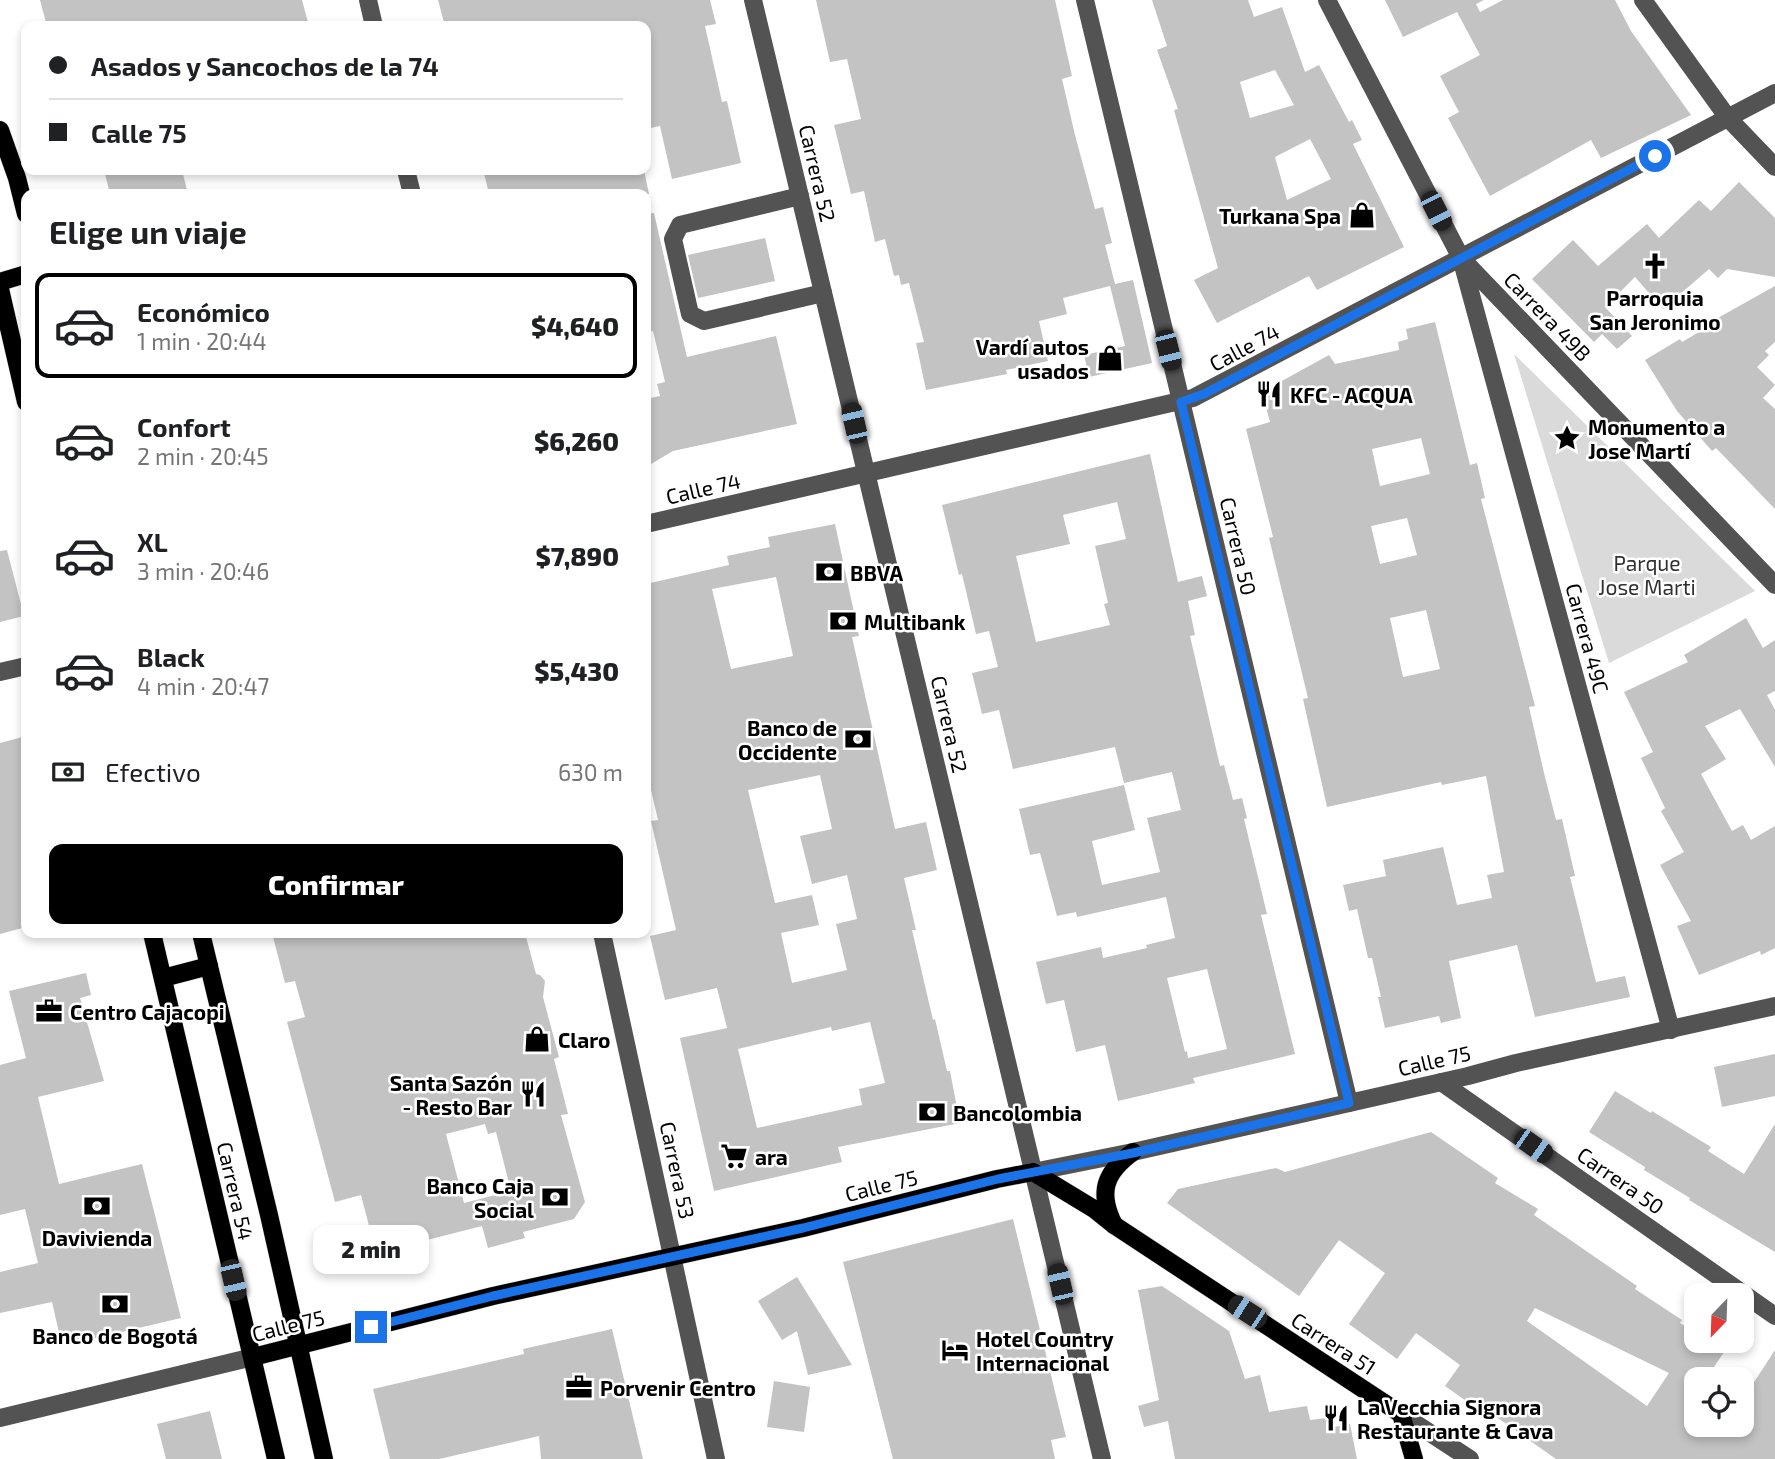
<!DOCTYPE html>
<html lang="es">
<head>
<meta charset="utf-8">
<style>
  body { margin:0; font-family:"Exo 2",sans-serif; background:#f2f2f2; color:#202124; height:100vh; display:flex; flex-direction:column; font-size:26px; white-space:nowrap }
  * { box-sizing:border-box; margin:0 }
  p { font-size:23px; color:#757577 }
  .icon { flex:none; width:38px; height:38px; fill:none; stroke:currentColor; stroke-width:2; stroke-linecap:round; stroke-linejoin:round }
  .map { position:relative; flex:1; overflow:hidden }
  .details { position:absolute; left:21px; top:189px; width:630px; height:749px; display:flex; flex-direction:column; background:#fff; border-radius:14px; box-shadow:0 4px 10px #0003 }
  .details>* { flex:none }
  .top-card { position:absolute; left:21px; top:21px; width:630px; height:154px; border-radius:14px; box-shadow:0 4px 10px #0003; display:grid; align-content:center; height:154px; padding:0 28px; background:#fff }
  .needle { width:46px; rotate:203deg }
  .controls { position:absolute; left:1684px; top:1283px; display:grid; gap:14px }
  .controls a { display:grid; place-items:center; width:70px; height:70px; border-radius:14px; background:#fff; box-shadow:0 4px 10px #0003; font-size:35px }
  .end { position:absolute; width:32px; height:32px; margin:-16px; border:9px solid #1a73e8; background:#fff; box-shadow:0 0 0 4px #fff }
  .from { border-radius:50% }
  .bubble { position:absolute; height:49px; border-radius:14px; background:#fff; box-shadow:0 4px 10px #0003; font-size:23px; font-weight:800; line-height:49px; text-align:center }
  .car { position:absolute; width:21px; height:42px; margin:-21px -10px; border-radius:9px; box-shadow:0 0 5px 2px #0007; background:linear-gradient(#222 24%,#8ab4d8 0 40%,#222 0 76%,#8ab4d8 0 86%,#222 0) }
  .top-card b { display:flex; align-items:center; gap:24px; height:66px; font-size:26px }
  .top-card b+b { border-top:2px solid #e0e0e0 }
  .top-card i { width:18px; height:18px; background:#202124 }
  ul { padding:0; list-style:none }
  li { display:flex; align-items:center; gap:21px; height:105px; margin:0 14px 10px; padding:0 14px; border:4px solid transparent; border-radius:14px }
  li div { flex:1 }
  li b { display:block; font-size:26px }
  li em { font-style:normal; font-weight:800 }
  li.on { border-color:#000 }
  li>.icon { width:63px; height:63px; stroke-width:1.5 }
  h2 { padding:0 28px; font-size:32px; line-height:84px }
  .pay { display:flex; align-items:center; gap:18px; height:77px; padding:0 28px; font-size:26px }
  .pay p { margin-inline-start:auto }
  .action { display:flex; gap:14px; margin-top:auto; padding:14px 28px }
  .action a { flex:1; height:80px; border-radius:14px; background:#000; color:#fff; font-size:28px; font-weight:800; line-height:80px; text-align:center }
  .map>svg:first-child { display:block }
</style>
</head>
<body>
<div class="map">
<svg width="1775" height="1459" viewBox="0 0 1775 1459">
  <rect width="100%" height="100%" fill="#fff"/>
  <!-- green -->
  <polygon fill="#dadada" points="1514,354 1755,591 1609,663"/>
  <!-- building -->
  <g fill="#c3c3c3" fill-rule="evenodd">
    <polygon points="40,0 302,0 309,26 47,26"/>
    <polygon points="438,0 710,0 716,24 705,26 722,102 727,101 741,163 672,179 660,126 646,129 646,26 606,26 605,22 583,26 445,26"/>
    <polygon points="816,0 1055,0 1072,76 1062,79 1075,135 1095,209 1103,207 1112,243 1105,245 1115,284 1133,280 1152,363 1089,377 1084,355 1125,346 1110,286 1063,298 1067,314 1039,321 1048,361 1006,370 1007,374 926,390 916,343 924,342 909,283 901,285 899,275 894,276 885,239 875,242 864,191 851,194 834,125 861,119 847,59 830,62"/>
    <path d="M1152,0h96l6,17 28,-10 23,65 14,-7 30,57 3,-2 10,20 -9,4 51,103 -87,43 -8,-14 -92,47 -23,-43 24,-12 -44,-158 4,-1 -21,-59 10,-4zM1275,70l19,35 -44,13 -10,-36zM1310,139l21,40 -44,21 -12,-43z"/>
    <polygon points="1385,0 1484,0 1476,4 1480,12 1503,0 1615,0 1631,31 1691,115 1601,158 1591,140 1490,196 1448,118 1459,112 1440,76 1480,55 1457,12 1403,37"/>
    <polygon points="104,170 182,170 188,194 110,194"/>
    <polygon points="498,170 644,170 649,194 489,194 484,173"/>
    <polygon points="1739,182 1775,218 1775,277 1727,269 1718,278 1709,269 1663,309 1635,277 1605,307 1632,336 1617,349 1602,334 1594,342 1532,279 1573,240 1598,266 1647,224 1659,238 1699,200 1711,211"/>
    <polygon points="654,213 687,357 776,336 797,424 673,451 646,467 646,399 660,396 657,384 665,382 653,331 646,333 646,214"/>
    <polygon points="765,238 775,281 698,298 688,255"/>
    <polygon points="1775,286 1775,342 1765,351 1769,355 1757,367 1775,385 1763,398 1775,409 1775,509 1716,448 1712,451 1677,411 1645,360 1680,339 1682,342 1718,321 1716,319"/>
    <path d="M1435,322l35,143 7,-2 8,35 -4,1 54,207 -6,1 15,66 12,47 6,-1 13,57 -5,1 26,105 29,-6 5,21 -95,20 -18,-72 -68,16 12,57 -20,5 -2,-7 -54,12 -7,-31h3l-9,-39h-4l-11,-49 -8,2 -6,-26 43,-9 -3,-16 60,-13 14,58 35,-7 -5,-23 17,-3 -18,-96 -44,9 -1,-3 -114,25 -24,-108 5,-1 -39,-160 4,-1 -27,-108 24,-7 -8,-30 67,-37 6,9 64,-14 -1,-8 10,-3 -2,-10zM1421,438l9,36 -50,12 -8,-37zM1407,518l10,37 -37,9 -9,-38zM1426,610l14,59 -37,8 -13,-59z"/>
    <path d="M1150,454l28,128 24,-6 5,20 -19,5 7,34 -5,1 30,130 4,-1 9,35 9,-2 5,20 -3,1 23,95 -6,1 34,139 -102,24 2,5 -77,18 -13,-56 -29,7 -12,-52 -18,4 -10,-42 65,-15 2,11 44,-10 -1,-3 29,-7 -9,-41 -89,20 -1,-5 -19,4 -17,-63 -10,2 -11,-46 105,-24 11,45 -43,11 10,44 58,-13 -13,-54 34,-8 -9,-38 -48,11 -9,-36 -102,22 -14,-59 -17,4 -10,-41 26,-6 -9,-36 -13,3 -14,-60 -3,1 -17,-70zM1117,502l9,37 -31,7 13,57 -4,1 6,21 -74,17 -20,-86 54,-12 -7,-29zM1207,969l20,80 -39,9 -1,-7 -2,1 -18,-74z"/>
    <path d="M835,524l24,112 -7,1 43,192 31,-7 11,48 -33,8 12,52h-4l21,90 2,-1 12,52h3l10,52 -122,24 4,15 -128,29 -34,-153 47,-10 -10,-40 -52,12 -15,-64 26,-6 -25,-109 7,-1 -12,-52v-8l4,-1 -4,-17v-158l83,-19 -2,-9 43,-9 -2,-10zM776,577l17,79 -62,13 -19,-80zM820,775l12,54 -32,7 12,48 35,-9 10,44 -21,5 11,46 -55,13 -11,-50 38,-8 -7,-30 -37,8 -27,-113zM870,1022l15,61 -26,6 3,16 -105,23 -19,-79 93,-22 1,4z"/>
    <polygon points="7,550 24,616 0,622 0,551"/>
    <polygon points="1746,618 1763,648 1775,640 1775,691 1767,695 1775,710 1775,767 1740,709 1705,726 1726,759 1701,774 1732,831 1743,825 1751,840 1775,826 1775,948 1761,955 1760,951 1699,975 1677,926 1691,921 1660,865 1684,852 1661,811 1665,808 1641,758 1653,752 1624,692 1688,662 1684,655"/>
    <polygon points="26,736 26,927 0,934 0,743"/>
    <path d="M272,933h253l11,41 4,1 5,6 -2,16 16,60 -5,2 14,55 -7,1 24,87 -11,17 -51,13 2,6 -37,10 -6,-22 -106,27 -15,-58 -26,7 -48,-180 18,-5 -10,-36 -10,2zM485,1124l3,10 8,-2 15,59 -47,12 -18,-69z"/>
    <polygon points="86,973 91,995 80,998 104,1081 38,1097 59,1184 142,1164 181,1318 62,1346 52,1302 0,1313 0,1272 38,1263 25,1209 0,1215 0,1065 26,1058 9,991"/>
    <polygon points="1775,1054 1775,1096 1722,1107 1714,1067"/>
    <polygon points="1615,1091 1651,1113 1652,1111 1711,1147 1708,1151 1744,1174 1775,1124 1775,1252 1689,1200 1690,1198 1644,1170 1645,1167 1589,1132"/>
    <path d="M1431,1132l67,46 -3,5 43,26 -4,6 103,71 -2,3 47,31 -2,3 16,10v7h11l17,12 -18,27h-10v45h45v-22l34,-52v109h-219l-78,-55 -2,4 -31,-22 15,-21 -44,-32 -19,26 -48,-35 36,-51 -46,-33 -40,56 -132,-93 11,-14 98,-21 9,4zM1535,1308l134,65 -22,33 -120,-85z"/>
    <polygon points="1013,1219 1066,1437 1051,1440 1055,1459 893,1459 843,1262"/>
    <polygon points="797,1277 852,1365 808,1375 797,1331 782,1340 758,1301"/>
    <polygon points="1162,1286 1229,1331 1245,1379 1260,1375 1269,1412 1307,1406 1310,1420 1326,1418 1328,1428 1350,1424 1357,1459 1175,1459 1168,1421 1144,1427 1138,1406 1159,1400 1138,1290"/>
    <polygon points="612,1329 643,1459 541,1459 539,1436 439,1459 390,1459 373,1389 524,1354 523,1349"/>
    <polygon points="774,1381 810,1387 804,1432 767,1427"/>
    <polygon points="210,1411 222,1459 166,1459 157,1424"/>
  </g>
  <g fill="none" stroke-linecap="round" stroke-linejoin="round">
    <!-- major casing -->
    <g stroke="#dbdbdb" stroke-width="19">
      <g id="major">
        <polyline points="0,130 17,178 26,214"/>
        <polyline points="0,282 26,274"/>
        <polyline points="0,289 26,402"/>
        <polyline points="152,933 276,1459"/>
        <polyline points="201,933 269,1215 324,1459"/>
        <polyline points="163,978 209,966"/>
        <path d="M1114,1225c-16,-32 -10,-52 19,-73"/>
        <polyline points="253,1357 493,1296 803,1228 997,1179 1033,1172 1094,1209 1114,1225 1401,1414 1414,1459"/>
      </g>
    </g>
    <!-- minor -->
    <g stroke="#535353" stroke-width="18">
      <polyline points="368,0 374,26"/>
      <polyline points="753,0 1102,1459"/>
      <polyline points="1085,0 1349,1103"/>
      <polyline points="1327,0 1461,258 1775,585"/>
      <polyline points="1643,0 1728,118 1775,167"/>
      <polyline points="406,170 412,194"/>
      <polyline points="800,196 680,225 673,239 690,314 704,321 823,293"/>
      <polyline points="1461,258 1671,1030"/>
      <polyline points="646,524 1193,398 1775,93"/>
      <polyline points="0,672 26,666"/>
      <polyline points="602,933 716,1459"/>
      <polyline points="1441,1082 1775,1316"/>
      <polyline points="1033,1172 1133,1152 1468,1076 1516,1063 1775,1006"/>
      <polyline points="1401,1414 1470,1459"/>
      <polyline points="0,1418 253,1357"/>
    </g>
    <!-- major -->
    <use href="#major" stroke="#000" stroke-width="18"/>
  </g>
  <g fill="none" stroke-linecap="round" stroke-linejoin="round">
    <!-- route -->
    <polyline stroke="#1a73e8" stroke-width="9" points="371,1327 493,1296 803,1228 998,1179 1133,1153 1349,1103 1181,402 1204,394 1655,156"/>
  </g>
  <!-- icons -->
  <defs>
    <g id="shop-bare" transform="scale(2.1)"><path d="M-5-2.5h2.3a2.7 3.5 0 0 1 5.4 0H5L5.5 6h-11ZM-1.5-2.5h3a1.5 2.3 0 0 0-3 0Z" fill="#000" stroke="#fff" stroke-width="2.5" paint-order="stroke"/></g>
    <g id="church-bare" transform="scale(2.1)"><path d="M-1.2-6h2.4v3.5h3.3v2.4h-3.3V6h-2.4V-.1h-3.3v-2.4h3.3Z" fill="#000" stroke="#fff" stroke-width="2.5" paint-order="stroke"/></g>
    <g id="restaurant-bare" transform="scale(2.1)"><path d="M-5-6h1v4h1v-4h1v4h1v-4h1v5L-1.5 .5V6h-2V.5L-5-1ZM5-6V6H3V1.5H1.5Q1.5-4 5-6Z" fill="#000" stroke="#fff" stroke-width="2.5" paint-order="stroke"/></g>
    <g id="sight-bare" transform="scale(2.1)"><path d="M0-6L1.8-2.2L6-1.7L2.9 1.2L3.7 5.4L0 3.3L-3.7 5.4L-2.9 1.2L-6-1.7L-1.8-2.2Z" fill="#000" stroke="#fff" stroke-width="2.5" paint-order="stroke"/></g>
    <g id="bank-bare" transform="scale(2.1)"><path d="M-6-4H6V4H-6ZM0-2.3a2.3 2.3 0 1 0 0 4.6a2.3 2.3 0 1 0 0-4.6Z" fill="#000" stroke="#fff" stroke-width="2.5" paint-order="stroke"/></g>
    <g id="office-bare" transform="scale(2.1)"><path d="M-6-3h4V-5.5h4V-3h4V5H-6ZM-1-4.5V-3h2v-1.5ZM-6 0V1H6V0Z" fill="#000" stroke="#fff" stroke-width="2.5" paint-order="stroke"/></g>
    <g id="supermarket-bare" transform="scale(2.1)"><path d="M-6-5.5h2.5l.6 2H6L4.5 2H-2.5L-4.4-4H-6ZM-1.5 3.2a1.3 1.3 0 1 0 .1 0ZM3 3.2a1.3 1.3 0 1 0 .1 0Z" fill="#000" stroke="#fff" stroke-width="2.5" paint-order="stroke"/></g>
    <g id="hotel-bare" transform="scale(2.1)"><path d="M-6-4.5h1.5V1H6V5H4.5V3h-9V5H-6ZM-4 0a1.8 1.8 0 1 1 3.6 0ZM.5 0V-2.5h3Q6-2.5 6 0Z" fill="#000" stroke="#fff" stroke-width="2.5" paint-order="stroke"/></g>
  </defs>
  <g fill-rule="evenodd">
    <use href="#shop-bare" x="1362" y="215"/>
    <use href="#church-bare" x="1655" y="266"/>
    <use href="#shop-bare" x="1110" y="358"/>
    <use href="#restaurant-bare" x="1269" y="394"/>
    <use href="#sight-bare" x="1567" y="438"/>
    <use href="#bank-bare" x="829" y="572"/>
    <use href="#bank-bare" x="843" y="621"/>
    <use href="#bank-bare" x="858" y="739"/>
    <use href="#office-bare" x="49" y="1011"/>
    <use href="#shop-bare" x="537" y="1039"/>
    <use href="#restaurant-bare" x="533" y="1094"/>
    <use href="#bank-bare" x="932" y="1112"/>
    <use href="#supermarket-bare" x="734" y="1156"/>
    <use href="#bank-bare" x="555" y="1197"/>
    <use href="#bank-bare" x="97" y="1206"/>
    <use href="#bank-bare" x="115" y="1304"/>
    <use href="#hotel-bare" x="955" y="1350"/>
    <use href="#office-bare" x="579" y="1387"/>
    <use href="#restaurant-bare" x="1336" y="1418"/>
  </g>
  <g text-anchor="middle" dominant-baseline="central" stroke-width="5" stroke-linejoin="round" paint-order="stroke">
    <!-- street labels -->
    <g font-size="21" fill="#000" stroke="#fff">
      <text transform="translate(818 173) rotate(77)">Carrera 52</text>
      <text transform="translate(1548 316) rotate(46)">Carrera 49B</text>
      <text transform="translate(1244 347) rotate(-28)">Calle 74</text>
      <text transform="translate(703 488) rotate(-13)">Calle 74</text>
      <text transform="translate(1239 546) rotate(77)">Carrera 50</text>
      <text transform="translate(1588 638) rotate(75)">Carrera 49C</text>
      <text transform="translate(950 724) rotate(77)">Carrera 52</text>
      <text transform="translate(1434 1060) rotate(-13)">Calle 75</text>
      <text transform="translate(678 1170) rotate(78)">Carrera 53</text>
      <text transform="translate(1621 1180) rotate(35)">Carrera 50</text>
      <text transform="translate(881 1185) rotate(-14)">Calle 75</text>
      <text transform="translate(236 1191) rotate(77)">Carrera 54</text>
      <text transform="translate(288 1325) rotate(-14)">Calle 75</text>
      <text transform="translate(1334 1343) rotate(33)">Carrera 51</text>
    </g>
    <!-- poi labels -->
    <g font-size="21" font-weight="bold" fill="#000" stroke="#fff" text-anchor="start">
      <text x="1341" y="215" text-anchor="end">Turkana Spa</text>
      <text x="1655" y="297" text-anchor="middle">Parroquia<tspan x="1655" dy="24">San Jeronimo</tspan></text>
      <text x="1089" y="346" text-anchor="end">Vardí autos<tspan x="1089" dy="24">usados</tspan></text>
      <text x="1290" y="394">KFC - ACQUA</text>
      <text x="1588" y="426">Monumento a<tspan x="1588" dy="24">Jose Martí</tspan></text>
      <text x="850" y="572">BBVA</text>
      <text x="864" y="621">Multibank</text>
      <text x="837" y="727" text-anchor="end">Banco de<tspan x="837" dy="24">Occidente</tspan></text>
      <text x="70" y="1011">Centro Cajacopi</text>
      <text x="558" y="1039">Claro</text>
      <text x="512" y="1082" text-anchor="end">Santa Sazón<tspan x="512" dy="24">- Resto Bar</tspan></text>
      <text x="953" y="1112">Bancolombia</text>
      <text x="755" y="1156">ara</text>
      <text x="534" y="1185" text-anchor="end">Banco Caja<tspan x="534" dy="24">Social</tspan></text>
      <text x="97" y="1237" text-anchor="middle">Davivienda</text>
      <text x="115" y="1335" text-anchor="middle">Banco de Bogotá</text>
      <text x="976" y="1338">Hotel Country<tspan x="976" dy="24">Internacional</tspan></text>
      <text x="600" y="1387">Porvenir Centro</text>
      <text x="1357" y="1406">La Vecchia Signora<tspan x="1357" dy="24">Restaurante &amp; Cava</tspan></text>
    </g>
    <!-- park labels -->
    <g font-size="21" fill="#313131" stroke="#fff">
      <text x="1647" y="562">Parque<tspan x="1647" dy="24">Jose Marti</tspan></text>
    </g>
  </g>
</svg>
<div class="controls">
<a><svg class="needle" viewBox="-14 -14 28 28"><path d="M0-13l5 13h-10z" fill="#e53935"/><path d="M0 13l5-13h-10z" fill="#757577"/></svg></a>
<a><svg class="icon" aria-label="locate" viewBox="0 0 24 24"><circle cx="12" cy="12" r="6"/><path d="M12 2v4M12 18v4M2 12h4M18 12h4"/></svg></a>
</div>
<i class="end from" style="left:1655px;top:156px"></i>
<i class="end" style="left:371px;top:1327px"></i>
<div class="bubble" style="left:313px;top:1225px;width:116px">2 min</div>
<i class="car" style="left:1436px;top:211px;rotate:153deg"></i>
<i class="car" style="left:1168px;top:350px;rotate:166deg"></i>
<i class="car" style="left:854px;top:423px;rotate:347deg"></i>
<i class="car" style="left:1533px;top:1146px;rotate:125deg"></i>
<i class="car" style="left:233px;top:1280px;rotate:167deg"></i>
<i class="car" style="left:1060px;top:1284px;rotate:347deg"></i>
<i class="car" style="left:1247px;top:1312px;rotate:303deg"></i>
<div class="top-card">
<b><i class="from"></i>Asados y Sancochos de la 74</b>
<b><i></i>Calle 75</b>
</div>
<section class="details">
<h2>Elige un viaje</h2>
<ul>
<li class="on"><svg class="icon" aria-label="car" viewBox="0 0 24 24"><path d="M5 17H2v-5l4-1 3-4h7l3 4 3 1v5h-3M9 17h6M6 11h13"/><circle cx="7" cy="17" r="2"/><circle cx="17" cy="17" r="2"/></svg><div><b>Económico</b><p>1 min · 20:44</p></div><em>$4,640</em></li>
<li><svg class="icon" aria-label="car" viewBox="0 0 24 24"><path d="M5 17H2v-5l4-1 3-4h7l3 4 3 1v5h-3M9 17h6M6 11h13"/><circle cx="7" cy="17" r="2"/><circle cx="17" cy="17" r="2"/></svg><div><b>Confort</b><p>2 min · 20:45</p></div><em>$6,260</em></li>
<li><svg class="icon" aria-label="car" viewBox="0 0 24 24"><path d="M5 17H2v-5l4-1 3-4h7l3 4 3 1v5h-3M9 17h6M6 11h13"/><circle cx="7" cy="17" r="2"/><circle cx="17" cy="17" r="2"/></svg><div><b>XL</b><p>3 min · 20:46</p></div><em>$7,890</em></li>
<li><svg class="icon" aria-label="car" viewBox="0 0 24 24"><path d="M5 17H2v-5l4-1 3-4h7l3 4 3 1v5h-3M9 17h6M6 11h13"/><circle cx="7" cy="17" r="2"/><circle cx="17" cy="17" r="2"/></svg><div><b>Black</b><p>4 min · 20:47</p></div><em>$5,430</em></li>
</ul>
<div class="pay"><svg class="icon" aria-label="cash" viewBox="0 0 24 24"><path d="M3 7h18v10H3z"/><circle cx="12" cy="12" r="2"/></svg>Efectivo<p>630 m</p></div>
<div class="action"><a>Confirmar</a></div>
</section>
</div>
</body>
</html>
